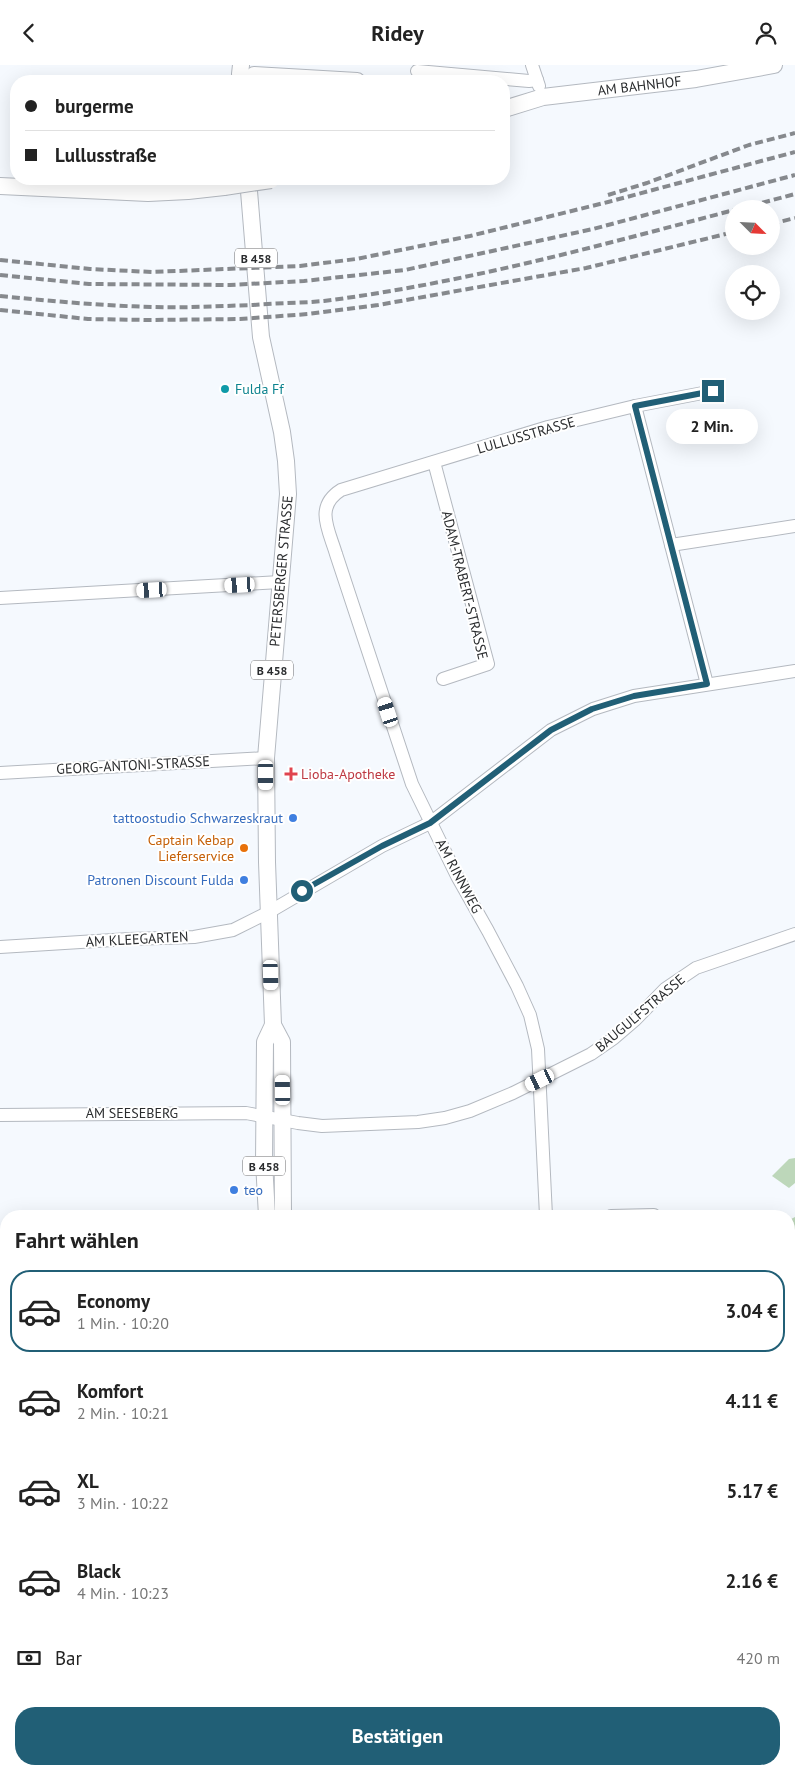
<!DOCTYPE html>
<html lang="de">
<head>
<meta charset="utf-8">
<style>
  body { margin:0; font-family:"PT Sans",sans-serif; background:#f6f6f6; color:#222; height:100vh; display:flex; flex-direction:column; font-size:19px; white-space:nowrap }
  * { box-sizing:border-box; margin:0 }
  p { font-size:16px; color:#767676 }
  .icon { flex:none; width:28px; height:28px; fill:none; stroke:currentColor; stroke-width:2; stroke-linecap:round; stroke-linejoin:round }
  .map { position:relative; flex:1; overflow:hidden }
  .side { position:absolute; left:0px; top:1145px; width:795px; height:565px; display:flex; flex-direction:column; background:#fff; border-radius:20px 20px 0 0; box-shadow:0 5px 20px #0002 }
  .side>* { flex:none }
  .banner { position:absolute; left:10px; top:10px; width:500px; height:110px; border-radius:20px; box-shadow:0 5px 20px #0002; display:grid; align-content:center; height:110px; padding:0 15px; background:#fff }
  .needle { width:32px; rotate:114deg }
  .tools { position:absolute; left:725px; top:135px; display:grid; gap:10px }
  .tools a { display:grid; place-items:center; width:55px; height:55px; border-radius:50%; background:#fff; box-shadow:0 5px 20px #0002; font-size:25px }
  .end { position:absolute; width:22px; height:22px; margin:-11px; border:6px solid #215f76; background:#fff; box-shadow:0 0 0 2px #fff }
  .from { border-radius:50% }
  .bubble { position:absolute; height:35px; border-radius:18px; background:#fff; box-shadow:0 5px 20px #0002; font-size:16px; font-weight:700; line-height:35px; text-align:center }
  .car { position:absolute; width:15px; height:30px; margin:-15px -8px; border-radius:6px; box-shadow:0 0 4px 1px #0007; background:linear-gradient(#fff 24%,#345 0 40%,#fff 0 76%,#345 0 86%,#fff 0) }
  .banner b { display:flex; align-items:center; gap:18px; height:48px; font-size:19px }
  .banner b+b { border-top:1px solid #e0e0e0 }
  .banner i { width:12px; height:12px; background:#222 }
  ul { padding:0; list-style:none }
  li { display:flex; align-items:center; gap:15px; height:82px; margin:0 10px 8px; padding:0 5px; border:2px solid transparent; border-radius:20px }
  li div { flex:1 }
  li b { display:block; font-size:19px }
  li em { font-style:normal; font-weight:700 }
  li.current { border-color:#215f76 }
  li>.icon { width:45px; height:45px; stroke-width:1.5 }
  h2 { padding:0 15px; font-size:22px; line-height:60px }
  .pay { display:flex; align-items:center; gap:12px; height:55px; padding:0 15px; font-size:19px }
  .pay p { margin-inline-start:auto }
  .action { display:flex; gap:10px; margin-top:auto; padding:10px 15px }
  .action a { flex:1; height:58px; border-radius:20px; background:#215f76; color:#fff; font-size:20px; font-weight:700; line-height:58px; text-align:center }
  header { display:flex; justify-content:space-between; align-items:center; height:65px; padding:0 15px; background:#fff; font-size:22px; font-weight:700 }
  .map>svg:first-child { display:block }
</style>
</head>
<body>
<header><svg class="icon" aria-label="back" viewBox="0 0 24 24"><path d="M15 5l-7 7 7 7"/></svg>Ridey<svg class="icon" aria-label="person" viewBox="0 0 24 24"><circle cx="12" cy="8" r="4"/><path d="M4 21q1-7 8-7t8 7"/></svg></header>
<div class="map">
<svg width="795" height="1710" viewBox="0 0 795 1710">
  <rect width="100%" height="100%" fill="#f5f9fe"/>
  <!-- green -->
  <g fill="#bdd7ba">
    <polygon points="795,1093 795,1118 789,1123 772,1111 789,1094"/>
    <polygon points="795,1152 795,1175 790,1178 789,1155"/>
    <polygon points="789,1333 795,1334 795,1657 789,1658"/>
    <polygon points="0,1475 6,1476 6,1611 0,1609"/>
    <polygon points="0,1653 6,1656 6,1704 111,1705 107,1710 0,1710"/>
    <polygon points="205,1704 364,1704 366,1710 215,1710"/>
    <polygon points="407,1704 444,1704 445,1705 489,1704 494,1710 411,1710"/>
  </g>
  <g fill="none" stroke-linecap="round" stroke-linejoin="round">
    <!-- minor casing -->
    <g stroke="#b4b9c0" stroke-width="14">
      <g id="minor">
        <polyline points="532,0 539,21"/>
        <polyline points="417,6 529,16 537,15"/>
        <polyline points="635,341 707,619"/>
        <polyline points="434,397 488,599 443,614"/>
        <polyline points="671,480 795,461"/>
        <polyline points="0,533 280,517"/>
        <polyline points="0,708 266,693"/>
        <polyline points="0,882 129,874 194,872 233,865 269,847 382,781 430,758 551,665 593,644 634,631 795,606"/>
        <polyline points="0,1050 246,1048 298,1058 322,1061 418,1057 445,1053 470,1046 513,1028 591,989 614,973 635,955 665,924 696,903 795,869"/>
        <path d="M546,1151l-8,-167 -8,-34 -13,-29 -29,-55 -31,-55 -45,-92 -76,-230c-7,-24 -22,-47 5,-64l207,-63 87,-21 78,-15"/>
        <polyline points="611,1151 654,1150"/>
        <polyline points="789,1288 795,1285"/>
      </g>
    </g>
    <!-- major casing -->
    <g stroke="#b4b9c0" stroke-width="18">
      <g id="major">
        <polyline points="241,0 240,9 243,16"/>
        <polyline points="254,10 357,16"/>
        <path id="s1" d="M504,44l39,-12 153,-18 78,-14"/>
        <polyline points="248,114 261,272 282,367 286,396 288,429 266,693 267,797 273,960 282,977 283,1151"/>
        <polyline points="0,121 148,128 188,126 224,122"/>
        <polyline points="267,1151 264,1097 265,977 273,960"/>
        <polyline points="132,1710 135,1704"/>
      </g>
    </g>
    <!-- highway casing -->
    <g stroke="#b4b9c0" stroke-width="20">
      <g id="highway">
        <polyline points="0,1629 6,1631"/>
        <polyline points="161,1704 174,1710"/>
        <polyline points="374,1704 375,1710"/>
        <polyline points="388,1704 392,1710"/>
      </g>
    </g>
    <!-- minor -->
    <use href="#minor" stroke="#fff" stroke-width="12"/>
    <!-- major -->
    <use href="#major" stroke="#fff" stroke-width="16"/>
    <!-- highway -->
    <use href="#highway" stroke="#fff" stroke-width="19"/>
    <!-- rail -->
    <g stroke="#86898d" stroke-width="4" stroke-dasharray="8 4" stroke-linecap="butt">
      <polyline points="608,130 647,118 749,80 795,68"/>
      <polyline points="739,144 795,129"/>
      <polyline points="771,159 795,153"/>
      <polyline points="0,195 90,204 152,207 300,201 356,194 470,171 608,137 795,87"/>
      <polyline points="0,210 89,219 230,220 304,216 405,205 593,164 795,110"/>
      <path d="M0,231c51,5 103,10 155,11 32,1 65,-1 98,-2 24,-2 48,-2 71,-4 140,-18 274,-55 410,-91"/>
      <polyline points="0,245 88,254 147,255 240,254 308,249 378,240 586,203 734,167"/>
    </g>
    <!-- major-bridge casing -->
    <g stroke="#b4b9c0" stroke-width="18" stroke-linecap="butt">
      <polyline id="major-bridge" points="224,122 271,115"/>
    </g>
    <!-- major-bridge -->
    <use href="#major-bridge" stroke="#fff" stroke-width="16"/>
  </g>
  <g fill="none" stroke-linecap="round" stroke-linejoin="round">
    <!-- route -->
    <polyline stroke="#215f76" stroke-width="6" points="302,826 382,781 430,758 551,665 592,644 634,631 707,619 635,341 713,326"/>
  </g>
  <!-- markers -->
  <circle fill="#0f9aa8" stroke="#fff" stroke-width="2" cx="225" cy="324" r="5"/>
  <path fill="#e0444e" stroke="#fff" stroke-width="2" d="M288.5 701.5h5v5h5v5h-5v5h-5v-5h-5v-5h5z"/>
  <g fill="#3f7fe0" stroke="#fff" stroke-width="2">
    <circle cx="293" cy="753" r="5"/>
    <circle cx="244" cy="815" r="5"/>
    <circle cx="234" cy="1125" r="5"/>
  </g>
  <circle fill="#e8710a" stroke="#fff" stroke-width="2" cx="244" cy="783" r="5"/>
  <g text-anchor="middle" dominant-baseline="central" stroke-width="4" stroke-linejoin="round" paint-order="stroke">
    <!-- shield labels -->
    <g fill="#fff" stroke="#6a6b6d" stroke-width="1">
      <rect x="235" y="183.5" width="42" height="19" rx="4"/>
      <rect x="251" y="595.5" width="42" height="19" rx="4"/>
      <rect x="243" y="1091.5" width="42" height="19" rx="4"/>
    </g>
    <g font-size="12" font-weight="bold" fill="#2a2c2e">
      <text x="256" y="193">B 458</text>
      <text x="272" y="605">B 458</text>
      <text x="264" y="1101">B 458</text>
    </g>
    <!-- street labels -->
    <g font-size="14" fill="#2a2c2e" stroke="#fff">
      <text stroke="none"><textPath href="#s1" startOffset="138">AM BAHNHOF</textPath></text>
      <text transform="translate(526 370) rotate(-16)">LULLUSSTRASSE</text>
      <text transform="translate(281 506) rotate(-85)">PETERSBERGER STRASSE</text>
      <text transform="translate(465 520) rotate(76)">ADAM-TRABERT-STRASSE</text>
      <text transform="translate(133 700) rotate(-3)">GEORG-ANTONI-STRASSE</text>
      <text transform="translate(459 811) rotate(62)">AM RINNWEG</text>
      <text transform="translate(137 874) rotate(-3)">AM KLEEGARTEN</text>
      <text transform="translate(640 948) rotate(-40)">BAUGULFSTRASSE</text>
      <text x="132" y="1048">AM SEESEBERG</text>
    </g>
    <!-- culture labels -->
    <g font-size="14" fill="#0d838f" stroke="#fff" text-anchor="start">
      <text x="235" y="324">Fulda Ff</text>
    </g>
    <!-- health labels -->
    <g font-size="14" fill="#be3a42" stroke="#fff" text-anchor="start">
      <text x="301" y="709">Lioba-Apotheke</text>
    </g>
    <!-- shop labels -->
    <g font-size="14" fill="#366cbe" stroke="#fff" text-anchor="end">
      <text x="283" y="753">tattoostudio Schwarzeskraut</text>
      <text x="234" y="815">Patronen Discount Fulda</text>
      <text x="244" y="1125" text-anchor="start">teo</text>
    </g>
    <!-- food labels -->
    <g font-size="14" fill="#c56008" stroke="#fff" text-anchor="end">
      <text x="234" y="775">Captain Kebap<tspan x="234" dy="16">Lieferservice</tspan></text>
    </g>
  </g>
</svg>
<div class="tools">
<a><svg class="needle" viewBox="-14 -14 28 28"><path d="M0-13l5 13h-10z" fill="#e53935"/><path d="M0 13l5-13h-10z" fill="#767676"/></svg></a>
<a><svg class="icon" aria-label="locate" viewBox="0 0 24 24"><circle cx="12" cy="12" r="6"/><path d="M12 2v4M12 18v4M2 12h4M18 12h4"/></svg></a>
</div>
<i class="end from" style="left:302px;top:826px"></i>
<i class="end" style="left:713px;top:326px"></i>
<div class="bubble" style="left:666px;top:344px;width:92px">2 Min.</div>
<i class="car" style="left:240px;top:520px;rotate:267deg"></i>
<i class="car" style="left:152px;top:525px;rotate:267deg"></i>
<i class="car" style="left:388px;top:647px;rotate:342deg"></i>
<i class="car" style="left:266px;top:710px;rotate:180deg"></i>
<i class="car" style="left:271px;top:910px;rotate:178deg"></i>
<i class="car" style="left:540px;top:1015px;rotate:244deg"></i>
<i class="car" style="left:283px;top:1025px;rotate:359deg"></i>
<div class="banner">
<b><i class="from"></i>burgerme</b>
<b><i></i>Lullusstraße</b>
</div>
<section class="side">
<h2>Fahrt wählen</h2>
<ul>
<li class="current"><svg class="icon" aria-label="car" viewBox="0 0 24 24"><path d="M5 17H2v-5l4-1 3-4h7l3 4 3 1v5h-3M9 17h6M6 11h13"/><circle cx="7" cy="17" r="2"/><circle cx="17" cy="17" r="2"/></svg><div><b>Economy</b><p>1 Min. · 10:20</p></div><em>3.04 €</em></li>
<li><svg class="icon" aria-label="car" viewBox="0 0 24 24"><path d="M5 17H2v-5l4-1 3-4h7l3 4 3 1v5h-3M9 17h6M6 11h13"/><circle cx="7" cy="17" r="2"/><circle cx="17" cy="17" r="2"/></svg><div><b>Komfort</b><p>2 Min. · 10:21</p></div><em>4.11 €</em></li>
<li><svg class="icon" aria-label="car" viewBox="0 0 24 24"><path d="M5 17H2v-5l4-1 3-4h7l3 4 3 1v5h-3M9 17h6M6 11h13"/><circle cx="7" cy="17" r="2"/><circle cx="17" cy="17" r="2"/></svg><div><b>XL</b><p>3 Min. · 10:22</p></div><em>5.17 €</em></li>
<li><svg class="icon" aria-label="car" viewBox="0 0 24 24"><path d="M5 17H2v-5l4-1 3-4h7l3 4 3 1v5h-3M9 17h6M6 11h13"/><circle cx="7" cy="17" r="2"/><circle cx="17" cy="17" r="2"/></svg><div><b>Black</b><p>4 Min. · 10:23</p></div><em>2.16 €</em></li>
</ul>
<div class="pay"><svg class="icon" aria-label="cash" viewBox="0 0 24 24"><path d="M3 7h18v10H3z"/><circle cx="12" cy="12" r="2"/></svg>Bar<p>420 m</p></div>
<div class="action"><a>Bestätigen</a></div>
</section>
</div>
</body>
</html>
